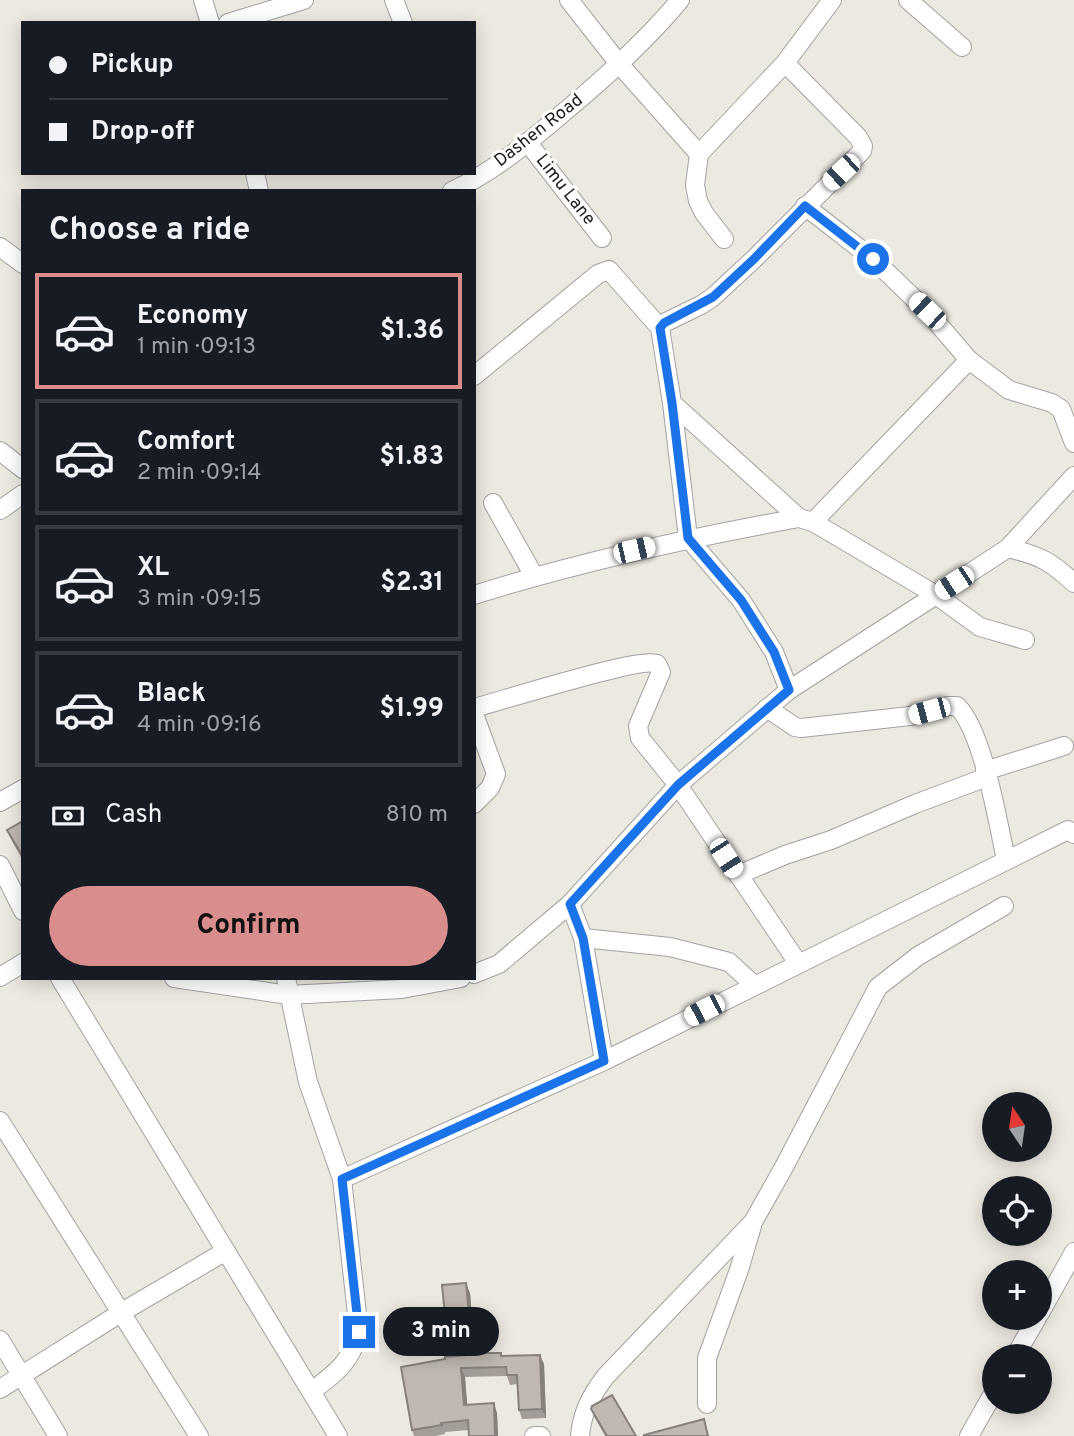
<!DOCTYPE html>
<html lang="en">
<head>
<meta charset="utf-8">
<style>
  body { margin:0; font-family:Overpass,sans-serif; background:#242831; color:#f1f3f6; height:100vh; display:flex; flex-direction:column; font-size:26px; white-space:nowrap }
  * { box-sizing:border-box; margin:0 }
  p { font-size:23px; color:#9ea1a6 }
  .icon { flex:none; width:38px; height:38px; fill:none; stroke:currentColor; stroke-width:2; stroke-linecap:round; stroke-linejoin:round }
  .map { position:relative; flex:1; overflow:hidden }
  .sheet { position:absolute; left:21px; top:189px; width:455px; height:791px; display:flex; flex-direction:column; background:#171b24; border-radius:0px; box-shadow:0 4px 18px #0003 }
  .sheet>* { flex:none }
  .banner { position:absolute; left:21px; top:21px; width:455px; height:154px; border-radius:0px; box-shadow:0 4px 18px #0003; display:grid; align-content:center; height:154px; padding:0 28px; background:#171b24 }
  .needle { width:46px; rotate:347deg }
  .tools { position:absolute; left:982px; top:1092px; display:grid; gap:14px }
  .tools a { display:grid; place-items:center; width:70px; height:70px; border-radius:50%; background:#171b24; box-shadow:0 4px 18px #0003; font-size:35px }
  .end { position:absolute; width:32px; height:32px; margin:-16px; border:9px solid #1a73e8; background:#fff; box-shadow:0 0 0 4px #fff }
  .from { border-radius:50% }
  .bubble { position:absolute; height:49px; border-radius:24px; background:#171b24; box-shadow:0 4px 18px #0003; font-size:23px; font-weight:700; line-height:49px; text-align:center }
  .car { position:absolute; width:21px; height:42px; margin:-21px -10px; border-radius:9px; box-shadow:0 0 5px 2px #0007; background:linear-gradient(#fff 24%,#345 0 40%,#fff 0 76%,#345 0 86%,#fff 0) }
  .banner b { display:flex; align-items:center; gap:24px; height:66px; font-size:26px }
  .banner b+b { border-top:2px solid #363941 }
  .banner i { width:18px; height:18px; background:#f1f3f6 }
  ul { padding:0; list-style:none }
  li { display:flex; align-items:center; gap:21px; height:116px; margin:0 14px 10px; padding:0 14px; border:4px solid #363941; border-radius:0px }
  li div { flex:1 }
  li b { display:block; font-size:26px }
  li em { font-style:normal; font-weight:700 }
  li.current { border-color:#d98d8c }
  li>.icon { width:63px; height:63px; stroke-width:1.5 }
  h2 { padding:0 28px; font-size:32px; line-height:84px }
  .pay { display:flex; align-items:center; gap:18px; height:77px; padding:0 28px; font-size:26px }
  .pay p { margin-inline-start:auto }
  .button { display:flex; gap:14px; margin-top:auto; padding:14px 28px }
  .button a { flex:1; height:80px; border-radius:42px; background:#d98d8c; color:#111; font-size:28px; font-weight:700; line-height:80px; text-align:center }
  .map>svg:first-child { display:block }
</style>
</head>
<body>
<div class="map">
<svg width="1074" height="1436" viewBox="0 0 1074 1436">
  <rect width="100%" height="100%" fill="#ece9e1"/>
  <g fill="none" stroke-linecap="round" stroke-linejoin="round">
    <!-- minor casing -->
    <g stroke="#a2a2a2" stroke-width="20">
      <g id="minor">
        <polyline points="203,0 210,23"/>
        <polyline points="394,0 403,23"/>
        <polyline points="569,0 620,65 699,154"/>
        <polyline points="908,0 962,47"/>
        <polyline points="228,23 304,0"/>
        <polyline points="528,143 602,238"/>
        <polyline points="255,173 259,191"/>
        <path d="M452,191c41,-19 77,-49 111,-78 42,-35 82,-71 117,-113"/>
        <polyline points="805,206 873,259 927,311 969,360 1009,390 1052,403 1061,409 1074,443"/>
        <polyline points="724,239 704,213 698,201 695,185 699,154 785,63 832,0"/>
        <polyline points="0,247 23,264"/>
        <polyline points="660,328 664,323 701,305 713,297 754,259 862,151 863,146 858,137 785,63"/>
        <polyline points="474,376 598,274 609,270 660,328 672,403 688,538 741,600 774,652 789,690"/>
        <polyline points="672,403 799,518"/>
        <polyline points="0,451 23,469"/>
        <polyline points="493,503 534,576"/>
        <polyline points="0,510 23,494"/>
        <polyline points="813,522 969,360"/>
        <path d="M1008,548c33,8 42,13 66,35"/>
        <path d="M474,595c108,-34 214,-57 325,-77l14,4 123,73 -147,95 -111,95 -108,119 -71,60 -25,10"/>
        <polyline points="1025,640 980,627 936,595 1008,548 1074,476"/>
        <path d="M474,708c27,-7 168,-52 183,-44l4,8 -23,54 2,12 38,47 120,178"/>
        <path d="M767,708l28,19 6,1 109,-12 38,-10h9c26,25 41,117 49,154"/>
        <polyline points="474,714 496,774 490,788 474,804"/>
        <polyline points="985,771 1064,746"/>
        <polyline points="0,802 23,789"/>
        <polyline points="0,865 23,911"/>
        <polyline points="738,875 785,855 831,840 915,804 987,777"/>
        <polyline points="570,904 583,938 604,1061"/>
        <polyline points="583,938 670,947 729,962 754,985"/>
        <polyline points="0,977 23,963"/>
        <polyline points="60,978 338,1436"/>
        <polyline points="174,978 288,995 402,989 461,978"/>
        <path d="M286,978l22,104 34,97 17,153c-9,31 -22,40 -47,59"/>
        <polyline points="0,1121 199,1436"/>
        <polyline points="342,1179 604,1061 1068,830 1074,834"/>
        <polyline points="1040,1313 1074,1252"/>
        <polyline points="0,1340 58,1436"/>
        <polyline points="1015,1356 1037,1318"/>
        <polyline points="0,1389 122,1312 226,1251"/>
        <polyline points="707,1404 707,1358 739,1270 752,1226"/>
        <polyline points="534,1436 541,1436"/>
        <path d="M580,1436c2,-24 11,-40 25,-59l148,-155 31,-55 94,-180 40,-31 86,-50"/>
        <polyline points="969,1436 994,1392"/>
      </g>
    </g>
    <!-- minor -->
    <use href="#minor" stroke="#fff" stroke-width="18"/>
  </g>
  <!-- wall -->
  <g fill="#a59e98">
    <polygon points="23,821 23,861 11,839 7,830"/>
    <polygon points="470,1293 473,1333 449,1335 446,1325"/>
    <polygon points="502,1356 544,1364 546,1418 522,1419 519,1410 518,1384 510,1385 507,1376 465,1377 467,1405 497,1413 498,1436 469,1436 469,1430 445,1432 445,1434 435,1436 414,1436 412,1430 401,1367"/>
    <polygon points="591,1409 636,1436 605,1436 595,1418"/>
  </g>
  <!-- shaded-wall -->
  <g fill="#86817c">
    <polygon points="466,1283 470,1293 473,1333 470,1323"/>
    <polygon points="540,1355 544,1364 546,1418 542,1409"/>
    <polygon points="461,1368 465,1377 468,1414 464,1405"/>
    <polygon points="494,1403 497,1413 498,1436 495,1436"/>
  </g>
  <!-- building -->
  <g fill="#c0b8b1" stroke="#86817c" stroke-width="2">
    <polygon points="23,821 23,857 7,830"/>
    <polygon points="466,1283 470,1323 446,1325 442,1285"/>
    <polygon points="466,1353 501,1353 501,1356 540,1355 542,1409 519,1410 517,1375 507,1375 506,1367 461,1368 464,1405 494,1403 495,1436 469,1436 468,1420 441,1423 442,1425 412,1430 401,1367 445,1359 445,1357 466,1355"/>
    <polygon points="612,1395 636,1436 607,1436 591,1409 592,1406"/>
    <polygon points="704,1419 708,1436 644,1436 644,1435"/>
  </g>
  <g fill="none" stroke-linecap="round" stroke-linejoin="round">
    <!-- route -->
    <polyline stroke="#1a73e8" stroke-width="9" points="359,1332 342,1179 604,1061 583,938 570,904 678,785 789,690 774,652 741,600 688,538 672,403 660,328 664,323 713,297 754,259 805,206 873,259"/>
  </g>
  <g text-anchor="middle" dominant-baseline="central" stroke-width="6" stroke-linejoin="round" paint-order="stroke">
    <!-- street labels -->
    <g font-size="18" fill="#1b1b1b" stroke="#fff">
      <text transform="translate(539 131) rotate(-38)">Dashen Road</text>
      <text transform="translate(565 190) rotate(52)">Limu Lane</text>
    </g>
  </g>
</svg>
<div class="tools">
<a><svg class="needle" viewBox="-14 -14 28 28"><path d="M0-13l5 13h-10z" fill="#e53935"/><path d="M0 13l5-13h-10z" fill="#9ea1a6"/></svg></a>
<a><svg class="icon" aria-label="locate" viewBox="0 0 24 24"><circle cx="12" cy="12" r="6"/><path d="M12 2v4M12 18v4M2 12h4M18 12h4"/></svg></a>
<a>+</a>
<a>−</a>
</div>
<i class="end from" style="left:873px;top:259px"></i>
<i class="end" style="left:359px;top:1332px"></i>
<div class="bubble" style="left:383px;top:1307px;width:116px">3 min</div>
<i class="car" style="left:841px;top:172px;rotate:227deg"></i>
<i class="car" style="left:927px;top:311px;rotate:314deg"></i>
<i class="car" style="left:634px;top:550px;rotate:77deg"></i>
<i class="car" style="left:954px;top:583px;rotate:237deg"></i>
<i class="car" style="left:929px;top:711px;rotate:255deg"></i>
<i class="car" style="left:726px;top:858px;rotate:147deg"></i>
<i class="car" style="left:704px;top:1010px;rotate:243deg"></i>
<div class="banner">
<b><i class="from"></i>Pickup</b>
<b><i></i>Drop-off</b>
</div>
<section class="sheet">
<h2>Choose a ride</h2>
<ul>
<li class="current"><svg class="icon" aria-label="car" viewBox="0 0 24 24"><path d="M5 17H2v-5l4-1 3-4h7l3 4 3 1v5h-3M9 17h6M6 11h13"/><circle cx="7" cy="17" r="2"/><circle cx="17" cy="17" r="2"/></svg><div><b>Economy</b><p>1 min · 09:13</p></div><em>$1.36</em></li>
<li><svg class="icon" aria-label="car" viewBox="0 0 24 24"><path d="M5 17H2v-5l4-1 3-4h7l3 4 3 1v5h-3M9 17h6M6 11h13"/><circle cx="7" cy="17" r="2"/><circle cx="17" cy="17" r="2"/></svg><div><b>Comfort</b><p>2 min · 09:14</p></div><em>$1.83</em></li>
<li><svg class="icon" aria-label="car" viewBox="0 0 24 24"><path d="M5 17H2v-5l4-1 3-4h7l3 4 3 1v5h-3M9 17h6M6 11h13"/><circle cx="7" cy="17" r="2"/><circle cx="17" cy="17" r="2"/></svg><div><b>XL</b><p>3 min · 09:15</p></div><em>$2.31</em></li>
<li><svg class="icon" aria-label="car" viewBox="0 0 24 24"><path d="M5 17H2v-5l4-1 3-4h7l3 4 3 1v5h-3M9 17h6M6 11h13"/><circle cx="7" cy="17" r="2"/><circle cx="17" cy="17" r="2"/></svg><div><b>Black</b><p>4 min · 09:16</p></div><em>$1.99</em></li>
</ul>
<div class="pay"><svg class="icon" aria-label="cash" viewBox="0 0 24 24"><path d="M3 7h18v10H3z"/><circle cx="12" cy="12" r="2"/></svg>Cash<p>810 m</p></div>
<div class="button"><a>Confirm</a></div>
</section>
</div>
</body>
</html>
